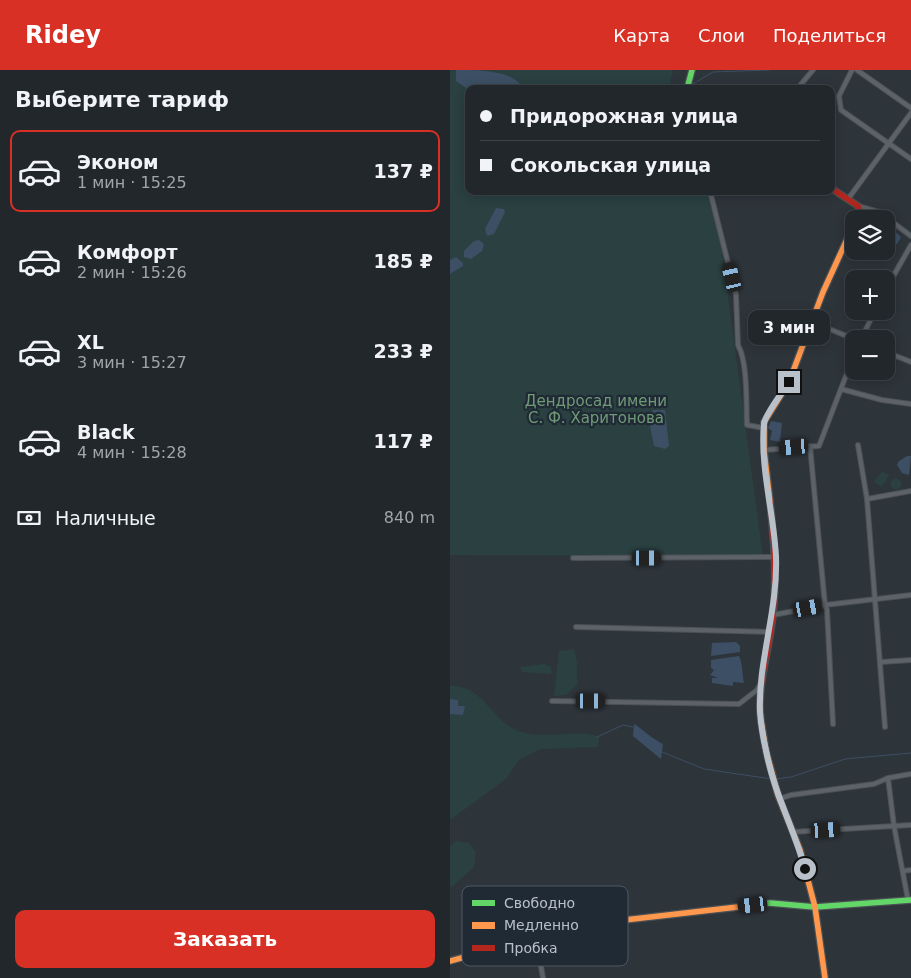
<!DOCTYPE html>
<html lang="ru">
<head>
<meta charset="utf-8">
<style>
  body { margin:0; font-family:"DejaVu Sans",sans-serif; background:#2a2f34; color:#f1f3f6; height:100vh; display:flex; flex-direction:column; font-size:19px; white-space:nowrap }
  * { box-sizing:border-box; margin:0 }
  p { font-size:16px; color:#a2a5a9 }
  .icon { flex:none; width:28px; height:28px; fill:none; stroke:currentColor; stroke-width:2; stroke-linecap:round; stroke-linejoin:round }
  .map { position:relative; flex:1; overflow:hidden }
  .panel { display:flex; flex-direction:column; background:#22272c; width:450px }
  .panel>* { flex:none }
  .hud { position:absolute; left:15px; top:15px; width:370px; height:110px; border-radius:10px; box-shadow:0 2px 12px #0003,0 0 0 1px #3f4448; display:grid; align-content:center; height:110px; padding:0 15px; background:#22272c }
  .fabs { position:absolute; left:395px; top:140px; display:grid; gap:10px }
  .fabs a { display:grid; place-items:center; width:50px; height:50px; border-radius:10px; background:#22272c; box-shadow:0 2px 12px #0003,0 0 0 1px #3f4448; font-size:25px }
  .end { position:absolute; width:22px; height:22px; margin:-11px; border:6px solid #b8c0ca; background:#111; box-shadow:0 0 0 2px #111 }
  .from { border-radius:50% }
  .bubble { position:absolute; height:35px; border-radius:10px; background:#22272c; box-shadow:0 2px 12px #0003,0 0 0 1px #3f4448; font-size:16px; font-weight:600; line-height:35px; text-align:center }
  .car { position:absolute; width:15px; height:30px; margin:-15px -8px; border-radius:6px; box-shadow:0 0 4px 1px #0007; background:linear-gradient(#222 24%,#8ab4d8 0 40%,#222 0 76%,#8ab4d8 0 86%,#222 0) }
  .hud b { display:flex; align-items:center; gap:18px; height:48px; font-size:19px }
  .hud b+b { border-top:1px solid #3f4448 }
  .hud i { width:12px; height:12px; background:#f1f3f6 }
  ul { padding:0; list-style:none }
  li { display:flex; align-items:center; gap:15px; height:82px; margin:0 10px 8px; padding:0 5px; border:2px solid transparent; border-radius:10px }
  li div { flex:1 }
  li b { display:block; font-size:19px }
  li em { font-style:normal; font-weight:600 }
  li.active { border-color:#d93025 }
  li>.icon { width:45px; height:45px; stroke-width:1.5 }
  h2 { padding:0 15px; font-size:22px; line-height:60px }
  .pay { display:flex; align-items:center; gap:12px; height:55px; padding:0 15px; font-size:19px }
  .pay p { margin-inline-start:auto }
  .primary-button { display:flex; gap:10px; margin-top:auto; padding:10px 15px }
  .primary-button a { flex:1; height:58px; border-radius:10px; background:#d93025; color:#fff; font-size:20px; font-weight:600; line-height:58px; text-align:center }
  header { display:flex; align-items:center; gap:30px; box-sizing:border-box; height:70px; padding:0 25px; background:#d93025; color:#fff }
  header strong { font-size:24px }
  nav { display:flex; gap:28px; margin-inline-start:auto; font-size:18px }
  main { display:flex; flex:1; min-height:0 }
  .map>svg:first-child { display:block }
</style>
</head>
<body>
<header>
<strong>Ridey</strong>
<nav><a>Карта</a><a>Слои</a><a>Поделиться</a></nav>
</header>
<main>
<section class="panel">
<h2>Выберите тариф</h2>
<ul>
<li class="active"><svg class="icon" aria-label="car" viewBox="0 0 24 24"><path d="M5 17H2v-5l4-1 3-4h7l3 4 3 1v5h-3M9 17h6M6 11h13"/><circle cx="7" cy="17" r="2"/><circle cx="17" cy="17" r="2"/></svg><div><b>Эконом</b><p>1 мин · 15:25</p></div><em>137 ₽</em></li>
<li><svg class="icon" aria-label="car" viewBox="0 0 24 24"><path d="M5 17H2v-5l4-1 3-4h7l3 4 3 1v5h-3M9 17h6M6 11h13"/><circle cx="7" cy="17" r="2"/><circle cx="17" cy="17" r="2"/></svg><div><b>Комфорт</b><p>2 мин · 15:26</p></div><em>185 ₽</em></li>
<li><svg class="icon" aria-label="car" viewBox="0 0 24 24"><path d="M5 17H2v-5l4-1 3-4h7l3 4 3 1v5h-3M9 17h6M6 11h13"/><circle cx="7" cy="17" r="2"/><circle cx="17" cy="17" r="2"/></svg><div><b>XL</b><p>3 мин · 15:27</p></div><em>233 ₽</em></li>
<li><svg class="icon" aria-label="car" viewBox="0 0 24 24"><path d="M5 17H2v-5l4-1 3-4h7l3 4 3 1v5h-3M9 17h6M6 11h13"/><circle cx="7" cy="17" r="2"/><circle cx="17" cy="17" r="2"/></svg><div><b>Black</b><p>4 мин · 15:28</p></div><em>117 ₽</em></li>
</ul>
<div class="pay"><svg class="icon" aria-label="cash" viewBox="0 0 24 24"><path d="M3 7h18v10H3z"/><circle cx="12" cy="12" r="2"/></svg>Наличные<p>840 m</p></div>
<div class="primary-button"><a>Заказать</a></div>
</section>
<div class="map">
<svg width="461" height="908" viewBox="0 0 461 908">
  <rect width="100%" height="100%" fill="#2d343a"/>
  <!-- green -->
  <g fill="#2a4041">
    <polygon points="0,0 223,0 219,19 19,19 19,121 258,121 270,167 313,487 0,485"/>
    <polygon points="432,401 439,405 432,417 424,412"/>
    <circle cx="446" cy="414" r="5.5"/>
    <polygon points="124,579 127,593 127,615 116,625 104,626 109,581"/>
    <polygon points="94,594 101,597 101,604 72,602 70,597"/>
    <path d="M0,616c30,-2 40,29 62,42 26,15 63,-1 87,9l-1,10 -58,2 -21,11 -13,19 -56,41z"/>
    <polygon points="6,771 19,773 26,782 24,797 3,816 0,816 0,776"/>
  </g>
  <!-- water -->
  <g fill="#3c4f64">
    <path d="M6,0c22,0 53,0 65,15l-1,4 -51,1 -13,-9z"/>
    <polygon points="46,138 54,139 55,142 44,164 37,166 35,159"/>
    <polygon points="436,153 451,167 447,174 436,172"/>
    <polygon points="29,170 34,174 32,181 21,189 14,187 14,181 24,171"/>
    <polygon points="6,187 13,193 13,196 0,204 0,190"/>
    <polygon points="203,340 215,340 219,376 215,379 204,376 198,346"/>
    <polygon points="321,351 332,353 330,372 320,370 322,361 318,358"/>
    <polygon points="457,386 461,386 459,405 452,403 447,395 449,391"/>
    <polygon points="286,572 290,576 290,582 261,586 262,573"/>
    <path d="M289,586c4,9 3,19 5,27l-11,-1v4l-21,-3v-5h6l-8,-3 4,-5 -3,-2v-8z"/>
    <polygon points="0,629 8,630 8,636 15,636 13,645 0,644"/>
    <path d="M184,654c11,7 17,14 29,20l-2,15 -28,-23z"/>
  </g>
  <g fill="none" stroke-linecap="round" stroke-linejoin="round">
    <!-- stream -->
    <g stroke="#3c4f64" stroke-width="1">
      <polyline points="241,15 263,2 319,0"/>
      <polyline points="147,667 173,655 183,657"/>
      <polyline points="212,682 254,699 322,709"/>
      <polyline points="326,709 341,707 395,689 461,683"/>
    </g>
    <!-- street casing -->
    <g stroke="#4b5054" stroke-width="6">
      <g id="street">
        <polyline points="402,0 389,26 391,40 461,89"/>
        <polyline points="407,0 461,38"/>
        <polyline points="347,19 363,0"/>
        <path d="M260,121l26,104 2,50c10,18 8,59 9,80l17,3"/>
        <polyline points="398,129 461,43"/>
        <polyline points="408,136 429,142 461,166"/>
        <polyline points="436,219 461,175"/>
        <polyline points="362,252 404,269"/>
        <polyline points="411,269 425,241"/>
        <polyline points="436,282 461,292"/>
        <polyline points="391,319 432,330 461,334"/>
        <polyline points="408,375 417,429 435,657"/>
        <polyline points="360,376 375,535 377,540 383,654"/>
        <polyline points="314,380 369,376 404,285"/>
        <polyline points="417,429 461,421"/>
        <polyline points="123,488 326,487"/>
        <polyline points="323,545 375,535 461,525"/>
        <polyline points="126,557 320,562"/>
        <polyline points="431,592 461,590"/>
        <polyline points="102,631 289,634 307,620 311,613"/>
        <polyline points="438,708 444,756 458,830"/>
        <polyline points="329,729 341,725 424,714 438,708 461,704"/>
        <polyline points="342,762 461,755"/>
        <polyline points="453,801 461,800"/>
        <polyline points="86,867 93,908"/>
      </g>
    </g>
    <!-- fast casing -->
    <g stroke="#4b5054" stroke-width="8">
      <g id="fast">
        <polyline points="237,19 242,0"/>
        <polyline points="305,835 320,833 365,837 461,830"/>
      </g>
    </g>
    <!-- slow casing -->
    <g stroke="#4b5054" stroke-width="8">
      <g id="slow">
        <polyline points="320,432 314,380 314,352 339,312 373,222 404,154"/>
        <polyline points="311,651 316,681 328,725 350,780 365,837 375,908"/>
        <polyline points="0,891 131,855 305,835"/>
      </g>
    </g>
    <!-- jam casing -->
    <g stroke="#4b5054" stroke-width="8">
      <g id="jam">
        <polyline points="381,118 408,136 410,141 406,149"/>
        <path d="M311,651c-5,-36 9,-72 12,-107 4,-38 1,-74 -3,-112"/>
      </g>
    </g>
    <!-- street -->
    <use href="#street" stroke="#5d6268" stroke-width="4"/>
    <!-- fast -->
    <use href="#fast" stroke="#63d668" stroke-width="5.5"/>
    <!-- slow -->
    <use href="#slow" stroke="#ff974d" stroke-width="5.5"/>
    <!-- jam -->
    <use href="#jam" stroke="#b3261e" stroke-width="5.5"/>
  </g>
  <g fill="none" stroke-linecap="round" stroke-linejoin="round">
    <!-- route -->
    <path stroke="#b8c0ca" stroke-width="6" d="M339,312c-6,10 -24,32 -25,42 -4,45 10,89 12,133 2,53 -18,104 -16,155 1,12 3,26 6,38 7,41 28,78 39,119"/>
  </g>
  <g text-anchor="middle" dominant-baseline="central" stroke-width="4.5" stroke-linejoin="round" paint-order="stroke">
    <!-- park labels -->
    <g font-size="15" fill="#709a77" stroke="#202a35">
      <text x="146" y="331">Дендросад имени<tspan x="146" dy="17">С. Ф. Харитонова</tspan></text>
    </g>
  </g>
  <!-- legend -->
  <rect x="12" y="816" width="166" height="80" rx="8" fill="#202a35" stroke="#4e5762" stroke-width="1"/>
  <rect x="22" y="830" width="23" height="6" fill="#63d668"/>
  <rect x="22" y="852" width="23" height="7" fill="#ff974d"/>
  <rect x="22" y="875" width="23" height="6" fill="#b3261e"/>
  <g font-size="14" fill="#b8c0ca">
    <text x="54" y="838">Свободно</text>
    <text x="54" y="860">Медленно</text>
    <text x="54" y="883">Пробка</text>
  </g>
</svg>
<div class="fabs">
<a><svg class="icon" aria-label="layers" viewBox="0 0 24 24"><path d="M12 4l9 5-9 5-9-5zM3 14l9 5 9-5"/></svg></a>
<a>+</a>
<a>−</a>
</div>
<i class="end from" style="left:355px;top:799px"></i>
<i class="end" style="left:339px;top:312px"></i>
<div class="bubble" style="left:298px;top:240px;width:82px">3 мин</div>
<i class="car" style="left:282px;top:207px;rotate:347deg"></i>
<i class="car" style="left:344px;top:377px;rotate:265deg"></i>
<i class="car" style="left:197px;top:488px;rotate:90deg"></i>
<i class="car" style="left:358px;top:538px;rotate:80deg"></i>
<i class="car" style="left:141px;top:631px;rotate:90deg"></i>
<i class="car" style="left:376px;top:760px;rotate:87deg"></i>
<i class="car" style="left:303px;top:835px;rotate:263deg"></i>
<div class="hud">
<b><i class="from"></i>Придорожная улица</b>
<b><i></i>Сокольская улица</b>
</div>
</div>
</main>
</body>
</html>
